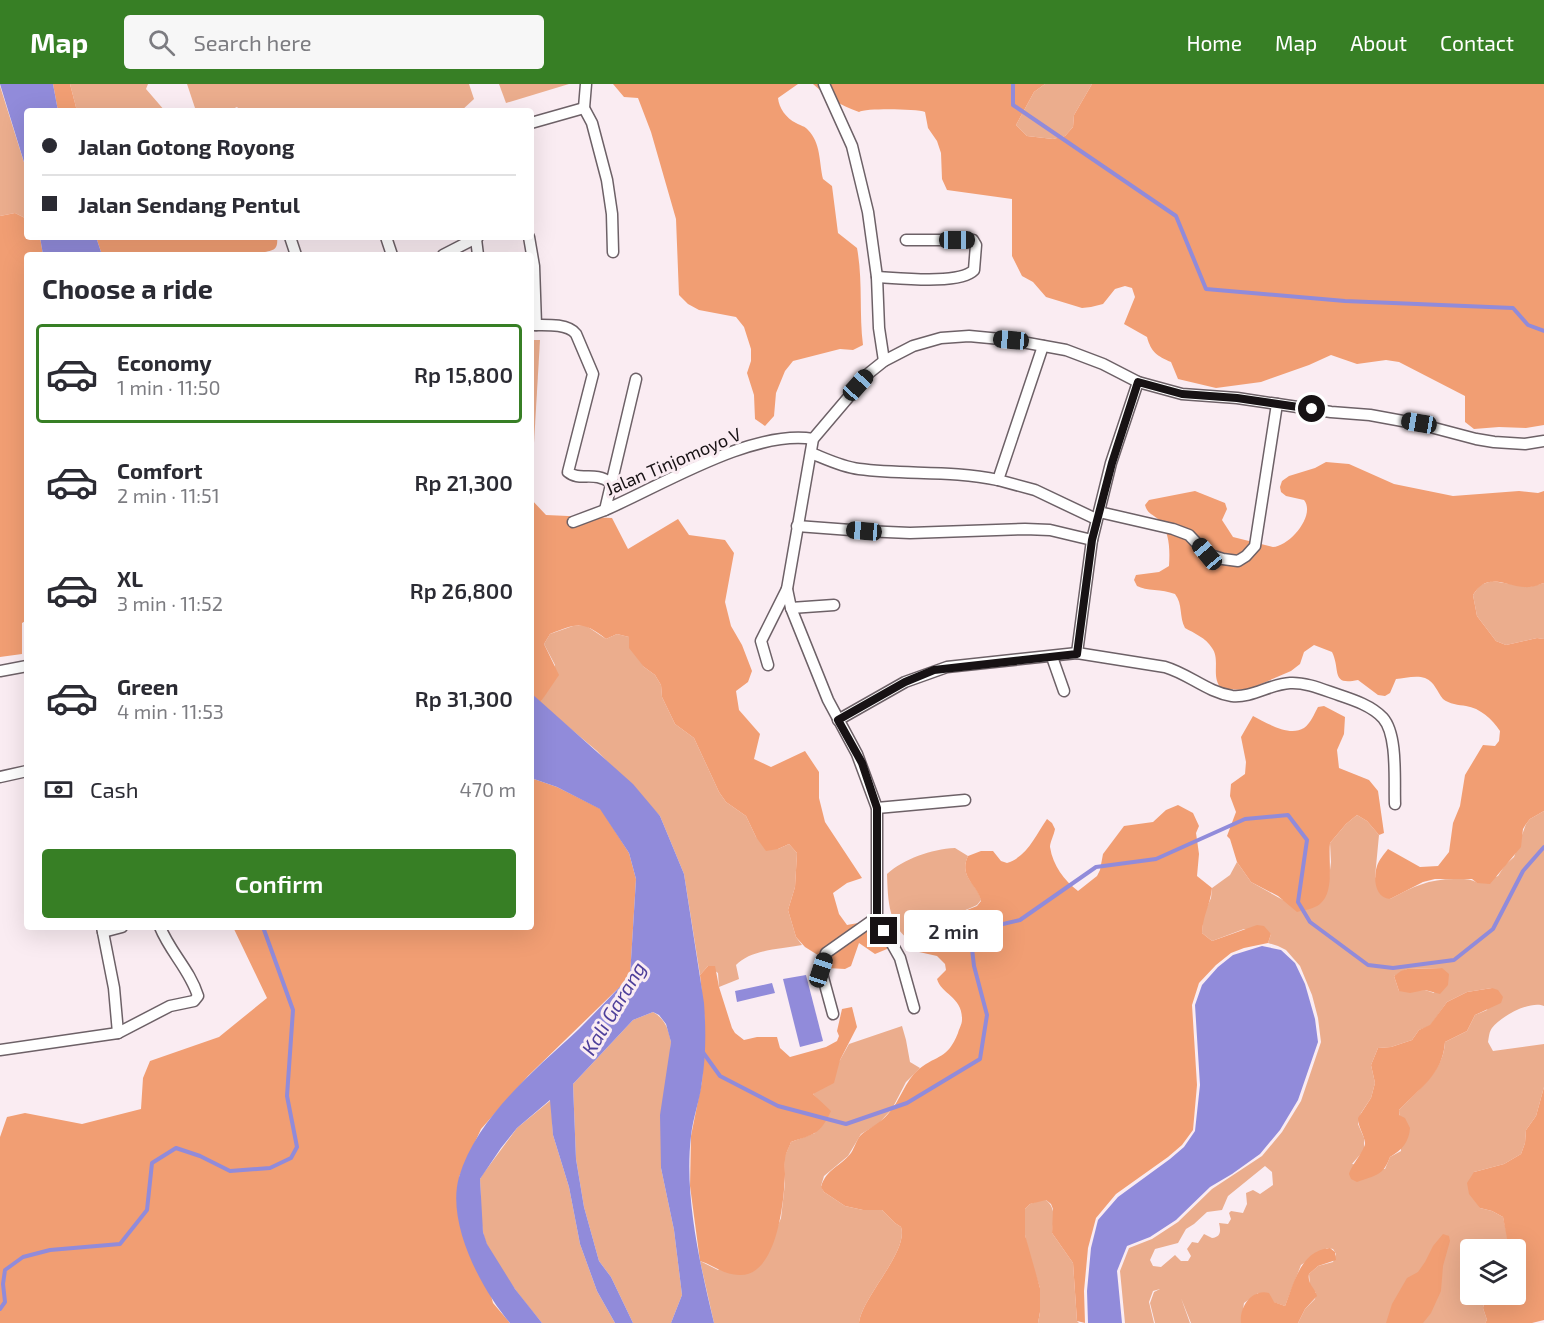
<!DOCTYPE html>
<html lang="en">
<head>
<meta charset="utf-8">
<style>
  body { margin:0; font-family:"Exo 2",sans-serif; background:#f7f7f7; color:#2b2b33; height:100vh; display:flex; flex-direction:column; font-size:22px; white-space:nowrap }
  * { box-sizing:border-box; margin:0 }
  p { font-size:20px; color:#7c7c81 }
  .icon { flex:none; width:33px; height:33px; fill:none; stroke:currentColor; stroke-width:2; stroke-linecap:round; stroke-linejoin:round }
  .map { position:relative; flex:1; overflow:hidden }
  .sheet { position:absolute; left:24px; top:168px; width:510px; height:678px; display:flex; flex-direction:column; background:#fff; border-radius:6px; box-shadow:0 6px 24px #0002 }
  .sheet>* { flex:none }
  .top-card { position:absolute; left:24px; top:24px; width:510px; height:132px; border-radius:6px; box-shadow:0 6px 24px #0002; display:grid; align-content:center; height:132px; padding:0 18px; background:#fff }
  .fabs { position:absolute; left:1460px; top:1155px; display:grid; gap:12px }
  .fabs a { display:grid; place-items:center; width:66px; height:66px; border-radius:6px; background:#fff; box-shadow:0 6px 24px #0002; font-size:30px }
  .end { position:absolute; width:27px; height:27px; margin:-14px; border:8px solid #171214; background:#fff; box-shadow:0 0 0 3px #fff }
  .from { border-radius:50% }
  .bubble { position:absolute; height:42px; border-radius:6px; background:#fff; box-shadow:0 6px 24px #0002; font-size:20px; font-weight:600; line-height:42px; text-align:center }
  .car { position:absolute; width:18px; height:36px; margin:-18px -9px; border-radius:8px; box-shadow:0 0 4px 2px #0007; background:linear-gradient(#222 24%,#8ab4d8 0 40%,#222 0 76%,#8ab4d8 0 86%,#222 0) }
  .top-card b { display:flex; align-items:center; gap:21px; height:57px; font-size:22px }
  .top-card b+b { border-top:2px solid #e1e1e2 }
  .top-card i { width:15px; height:15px; background:#2b2b33 }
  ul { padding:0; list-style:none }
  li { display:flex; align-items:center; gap:18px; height:99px; margin:0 12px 9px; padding:0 6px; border:3px solid transparent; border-radius:6px }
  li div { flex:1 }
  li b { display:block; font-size:22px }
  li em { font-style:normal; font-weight:600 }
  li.active { border-color:#377f25 }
  li>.icon { width:54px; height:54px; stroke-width:1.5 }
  h2 { padding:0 18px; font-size:27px; line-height:72px }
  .pay { display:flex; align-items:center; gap:15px; height:66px; padding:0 18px; font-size:22px }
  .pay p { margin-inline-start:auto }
  .button { display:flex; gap:12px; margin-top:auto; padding:12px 18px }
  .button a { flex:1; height:69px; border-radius:6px; background:#377f25; color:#fff; font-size:24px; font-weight:600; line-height:69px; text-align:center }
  header { display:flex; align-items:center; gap:36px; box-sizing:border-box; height:84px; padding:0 30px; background:#377f25; color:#fff }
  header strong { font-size:28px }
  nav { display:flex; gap:33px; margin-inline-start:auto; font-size:21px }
  .search { width:420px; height:54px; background:#f7f7f7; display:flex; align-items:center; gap:15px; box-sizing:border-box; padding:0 21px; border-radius:6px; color:#7c7c81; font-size:22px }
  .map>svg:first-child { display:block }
</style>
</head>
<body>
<header>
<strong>Map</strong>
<div class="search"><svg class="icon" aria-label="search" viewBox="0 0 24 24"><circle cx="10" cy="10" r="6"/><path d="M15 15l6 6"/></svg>Search here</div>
<nav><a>Home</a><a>Map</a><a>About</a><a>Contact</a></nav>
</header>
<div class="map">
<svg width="1544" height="1239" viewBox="0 0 1544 1239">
  <rect width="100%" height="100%" fill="#faecf2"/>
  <!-- green -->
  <g fill="#ebad8d" fill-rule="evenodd">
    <polygon points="70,0 148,0 146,5 165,27 77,27"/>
    <polygon points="187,0 469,0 474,15 461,27 241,27 237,23 228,27 196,27"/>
    <polygon points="499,0 569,0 506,19"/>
    <polygon points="1045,0 1092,0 1074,31 1073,43 1065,52 1053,55 1027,52 1016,41 1034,8"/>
    <polygon points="0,2 27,88 27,135 15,129 0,132"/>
    <polygon points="531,256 540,256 533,376 531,375"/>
    <polygon points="1492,497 1529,503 1544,499 1544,555 1537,554 1506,561 1496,557 1477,532 1473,511 1480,501"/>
    <path d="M585,541l21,14 11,-5 12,3 15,30 11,8 6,10 1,12 13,27 19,14 25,54 7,10 20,14 10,21 22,12 11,-5 8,9 -2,34 -7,23 8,27 6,8c-20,4 -51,4 -66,20l3,14 -20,8 -1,-14 -10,-7 -8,9 -16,-101 -24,-58 -63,-65 -57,-48 8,-14 7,-24 -11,-21 6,-10 23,-8z"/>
    <path d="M1544,727v195c-13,-6 -43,10 -52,22 -3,4 -3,9 -4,14l5,9 51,-7v43l-8,29 -10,14 -1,13 -4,11 -17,10 -30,8 6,36 12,3 11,6 7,30 -1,2 -39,1v44l16,1 -3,13 4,12 -2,3h-187l7,-14 10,-10 1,-6 -6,-7 -1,-12 9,-8 15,-4 3,-8 -3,-5 -6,-1 -26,17 -16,41 -12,-4 -15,-9 -14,10 -3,20h-50l-10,-25 9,25h-35l-5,-20 4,-11 6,-3 -7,2 -4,11 5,21h-29l-5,-52 9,-23 23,-9 26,-17 34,-33 50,-33 20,-24 19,-31 20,-59 -3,-24 -6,-23 -12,-29 -14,-16 -8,-4 -10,-3 3,-9 -27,-5 -32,12 -10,-8 1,-17 8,-18 1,-10 18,-13 7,-13 14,20 32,18 45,-14 3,-24 -1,-19 16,-19 11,-9 10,6 12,14 -4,42 15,22c24,-13 41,-21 69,-20 7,0 12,0 19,4l20,-7 7,-11 9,-8 12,-33 4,-5zM1442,884l-8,25 -9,-3 -26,1 -5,-15 13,-7zM1492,904l-5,22 -12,5 -8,16 -22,11c-1,29 -28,49 -46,68l2,41 -11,6 -5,12 -33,-5 12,-14v-12l-6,-14 3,-11 10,-15 4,-15 -4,-18 7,-17 13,-1 21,-7 7,-10 11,-4 17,-24 20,-10zM1265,1082l7,6 1,13 -13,9 -7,-4 -7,3 1,11 -4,9 -12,-2 -2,2 2,6 -3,5 -9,-1c2,8 2,14 -7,15l-8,-4 -6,9 -6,-1 -5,7 4,7 -3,5h-7l-6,-6 -14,12 -8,-1 -3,-6 5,-11 23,-6 8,-14 8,-5 13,-12 15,-2 6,-14z"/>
    <path d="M955,764l13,8c-10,21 10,28 13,44l-4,5c-16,8 -60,20 -64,37 -25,-14 -25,-42 -26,-68 17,-15 44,-25 68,-26z"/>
    <path d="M653,928c12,7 15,16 18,30l-10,126 13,62 8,65 -11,28h-38l-22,-46 -12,-16 -15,-54 -8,-48 -3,-75 60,-64z"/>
    <path d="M902,942l4,14 4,22 10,6 -14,14 -14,27 -14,15 -17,10 -13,22 -24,20 -3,10 3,6 21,14 18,4h19l13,13 6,4c8,24 -39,70 -42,96h-145l-14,-62 18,9 58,-40 5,-12 4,-35 -1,-25 7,-16 24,-9 7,-29 -9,-10 27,-34 9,-16z"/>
    <path d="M551,1016l2,35 16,52 11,57 17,47 18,32h-73c-16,-20 -55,-66 -59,-91 -3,-17 -2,-36 -3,-53l3,-5 34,-46z"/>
    <path d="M1041,1116h5c11,9 7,21 6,33l21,30 4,58 2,2h-41l2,-11v-24l-12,-36 -4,-23 1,-20 5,-5z"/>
  </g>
  <!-- forest -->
  <g fill="#f19e73">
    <polygon points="53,0 70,0 77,27 58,27"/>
    <path d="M613,0h185l-20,14c1,10 8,20 18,25 5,3 9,3 12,7 13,13 11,32 15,49l9,7 6,47 19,15c6,32 2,65 6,97l-10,5 -13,-1 -47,12 -8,10 -9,22 -2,23 -9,10 -10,-7 -1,-24 -7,-22 4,-12v-12l-7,-22 -8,-10 -37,-7 -11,-6 -9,-9 -3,-76 -25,-87 -13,-34 -14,-1z"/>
    <path d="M813,0h232l-11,8 -18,33 11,11 26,3 12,-3 8,-9 1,-12 18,-31h452v341l-18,3 -27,-1 -25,2 -9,-7v-26l-66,-34 -13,-2 -29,4 -26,-9 -22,10 -48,17 -45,6 -38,-9 -7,-17c-14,-6 -20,-10 -24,-25l-23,-13 11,-27 -3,-9 -7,-2 -10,3 -12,15 -12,3 -9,1 -36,-11 -13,-15 -11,-6 -10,-20v-57l-65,-9 -5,-11 -1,-26 -4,-12 -9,-13 -3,-16c-8,-3 -59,-4 -66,0 -20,-7 -31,-15 -46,-28z"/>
    <polygon points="15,129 27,135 27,153 40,153 43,171 27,171 27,536 22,539 22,570 0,573 0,132"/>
    <path d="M96,153h181c2,18 -9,11 -19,18h-156z"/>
    <path d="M1326,378l23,2 45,20 59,12 66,-5 19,2 6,-2v92c-4,1 -10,4 -14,4 -22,2 -41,-18 -57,8l4,21 19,25 10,4 31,-7 7,1v172l-14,8 -4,5 -3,5 -2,18 -31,37 -13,-1 -5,-4h-37l-12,3 -33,17c-15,-1 -17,-20 -13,-33 2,-6 7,-12 11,-17l32,18 18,-1 11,-14 4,-29 7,-17 5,-31 18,-30 12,1 4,-5 1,-10c-8,-12 -20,-23 -34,-25 -7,-1 -17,-2 -23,-7 -6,-7 -8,-17 -18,-21 -8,-3 -21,0 -29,1l-6,14 -5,3 -7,-1 -20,-15c-28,6 -17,-10 -26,-28l-18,-7 -10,7 -4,12 -9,7 -44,19 -25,-1c-12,-11 -1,-29 -10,-41 -6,-10 -18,-15 -27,-20 -6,-11 -2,-24 -10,-34 -13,-5 -29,-3 -38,-8l-3,-6 2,-5 23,-3 10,-6c1,-16 1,-35 -11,-47 -6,-5 -11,-6 -13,-14l4,-5 46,-9 30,12 2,6 -5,11 11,17 40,10c17,-1 43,-32 31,-47l-18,-4 -5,-4 -1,-5 2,-6 7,-5 26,-8z"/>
    <path d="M531,415l15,16 66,3 16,31 50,-30 11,16 36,5 9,13 -9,49 6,24 11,19 10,26 -4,11 -12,9 3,19 21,24 -6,25 17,8 34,-16 14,21v26l6,24 37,56 -15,5 -14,10 6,21 8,11 28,-5 17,20 -5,9 -12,5 -16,-11 -8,23 -6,3 -18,-1 -6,-11 -16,-10 -9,-10 -8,-27 7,-23 2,-34 -8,-9 -11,5 -12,2 -10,-14 -10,-21 -20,-14 -7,-10 -25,-54 -19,-14 -13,-27 -1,-12 -6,-10 -11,-8 -15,-19v-11l-12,-3 -11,5c-24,-19 -29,-15 -56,-5l-6,10 15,31 -19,28 -9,-10z"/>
    <path d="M1324,622l21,11 -1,17 -7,16 2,18 30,12 9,11 6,42 -5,2 -12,-14 -10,-6 -11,9 -16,19c-2,17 5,49 -10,61 -6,5 -16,6 -23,8l-19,-16 -27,-14 -14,-20 -7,-23 -3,-3 9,-24 -6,-16 1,-12 14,-10 1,-12 -5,-25 12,-21c14,7 36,21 51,12 7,-5 10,-14 14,-21z"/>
    <polygon points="531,694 557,703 601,725 629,769 636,795 630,893 528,992 481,1045 459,1093 493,1219 510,1239 0,1239 0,1053 7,1033 25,1029 82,1040 141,1025 143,994 150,977 219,953 267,914 233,843 531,843"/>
    <path d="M1178,721l15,8 6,13 -3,7 3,21 -2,22 15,12c-2,18 -9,26 -10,45l10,8 45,-16 7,1 7,8 -3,9 -24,5 -13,5 -15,12 -17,18 -7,22 5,80 -4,45 -11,15 -14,12 -52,37 -20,24 -8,30 -4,43 1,32 -8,-2 -4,-58 -21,-30 1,-24 -2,-5 -5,-4 -16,4 -5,5v26l15,53v24l-2,11h-179c3,-26 50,-72 42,-96l-6,-4 -13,-13h-19l-18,-4 -21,-14 -3,-5c5,-18 19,-20 30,-34 4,-6 6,-15 11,-19 9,-7 18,-11 26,-20 13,-14 16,-32 31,-45 19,-15 28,-9 39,-36 1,-4 4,-9 4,-13 1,-23 -21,-26 -25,-41l9,-9 -1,-6 -8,-8 -18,-4 -6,-10 1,-6 15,-11 48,-19 4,-5c-3,-16 -23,-24 -13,-45l13,-5h12l8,10 6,2c21,-7 28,-27 40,-44l5,4 3,6c-1,6 -5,13 -5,18 3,19 14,33 28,44l19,-15 3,-6 3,-16 21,-28 29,-4 13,-12z"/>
    <path d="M708,882h7l4,21 13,41 3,5 9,7 13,-3h20l3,11 10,9 36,-10 11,-6 2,-5 -2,-5 5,-22 10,-2 5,20 -17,33 -6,23 -21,11 18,17c-11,24 -17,23 -40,31 -2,6 -6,12 -6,18 -1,4 0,9 0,14 -1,28 -8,103 -46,101 -15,0 -26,-10 -39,-14l-10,-75 1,-50 11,-55 3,-58 -5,-48z"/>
    <polygon points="1442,884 1449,890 1448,901 1440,910 1425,906 1410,909 1399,907 1394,892 1401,887 1407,885"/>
    <path d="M1492,904l6,2 5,7 -2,6 -26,12 -8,16 -22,11c-2,32 -26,47 -46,68v5l6,3 5,10c-1,14 -8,22 -20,29 -7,19 -14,18 -33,25l-6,-3 -2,-5c3,-10 16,-24 16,-31 -1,-9 -7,-16 -7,-25l13,-20 4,-15 -4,-18 7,-17 13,-1 21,-7 7,-10 11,-5 17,-23 20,-10z"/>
    <polygon points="1544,1003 1544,1236 1532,1239 1485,1239 1487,1236 1483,1224 1486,1211 1515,1210 1515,1166 1509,1165 1503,1133 1492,1127 1480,1124 1469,1110 1467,1099 1474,1088 1504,1080 1521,1070 1525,1059 1526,1046 1536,1032"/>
    <polygon points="1443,1150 1449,1152 1450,1157 1443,1182 1441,1207 1431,1229 1423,1239 1386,1239 1392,1220 1407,1194 1418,1188 1425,1178 1433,1162"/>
    <path d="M1330,1164l5,4 1,8 -18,6 -9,8c-2,10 6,14 8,22l-12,13 -7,14h-57c-2,-16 11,-35 28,-30l5,9 11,4c9,-23 16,-56 45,-58z"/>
  </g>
  <!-- water -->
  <g fill="#918bda">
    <polygon points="0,0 53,0 58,27 27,27 27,88"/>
    <polygon points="40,153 96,153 102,171 43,171"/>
    <path d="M531,609l102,91 27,32 24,58 20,129c2,26 2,53 -2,78 -2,19 -9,36 -11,55 -7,60 9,128 23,187h-43l11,-28 -8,-65 -13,-62 -1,-53 11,-73 -5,-18 -7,-9 -6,-3 -20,8 -60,64 3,75 8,48 15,54 12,16 22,46h-18l-18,-32 -17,-47 -11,-57 -16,-52 -3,-35 -33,28 -16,20 -21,31 3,53 4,12 28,45 27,34h-32c-29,-34 -64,-100 -51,-146 18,-60 76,-107 120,-148 17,-17 34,-35 51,-53l6,-97 -7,-26 -29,-44 -43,-22 -26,-9z"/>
    <polygon points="1262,862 1281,866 1295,879 1305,900 1315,935 1318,958 1298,1016 1280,1046 1260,1070 1232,1090 1210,1103 1176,1136 1150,1153 1127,1162 1117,1187 1122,1239 1088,1239 1087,1207 1091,1164 1098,1136 1118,1113 1170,1075 1184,1063 1195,1047 1200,1001 1195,921 1202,901 1218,883 1233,871"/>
    <polygon points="806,891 823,957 800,963 783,895"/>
    <polygon points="772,899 775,909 737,918 735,907"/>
  </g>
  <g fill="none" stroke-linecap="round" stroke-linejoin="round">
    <!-- stream -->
    <g stroke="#918bda" stroke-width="4">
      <polyline points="1013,0 1013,21 1176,132 1206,205 1345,217 1513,224 1528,241 1544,247"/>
      <polyline points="702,967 720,992 778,1022 846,1040 907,1019 980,975 987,931 974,882 971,856 990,843 1020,836 1096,783 1156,775 1245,735 1288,731 1307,756 1298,818 1310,838 1368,881 1393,884 1454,876 1493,845 1523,787 1544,763"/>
      <polyline points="0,1225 5,1218 3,1200 5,1186 23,1173 50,1166 120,1160 147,1126 152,1079 176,1064 200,1072 230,1087 270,1084 291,1074 297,1063 287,1012 293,926 263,843"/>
    </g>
    <!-- minor casing -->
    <g stroke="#6d6167" stroke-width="13">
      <g id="minor">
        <polyline points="586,0 584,24 592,39 607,96 612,130 613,168"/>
        <polyline points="824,0 852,62 868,128 877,193 879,244 884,277"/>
        <polyline points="531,39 584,24"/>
        <polyline points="290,153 296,171"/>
        <polyline points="386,153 392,171"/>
        <polyline points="529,153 534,182 536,241"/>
        <polyline points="476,155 478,171"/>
        <polyline points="443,171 478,153"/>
        <path d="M877,193c21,1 83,8 97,-7l2,-25 -3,-5h-67"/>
        <path d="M531,241c13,0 37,-2 45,9l17,40 -25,98c12,10 26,-2 43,11"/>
        <polyline points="1043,262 998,396 1035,406 1096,435"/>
        <path d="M636,295l-31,131c56,-24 147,-81 208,-71"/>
        <path d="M811,369c15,6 31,14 48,16 46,6 93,1 139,11"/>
        <polyline points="1099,428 1173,445 1189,451 1207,470 1223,475 1238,477 1246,472 1255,462 1277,320"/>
        <polyline points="573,438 605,426"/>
        <polyline points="797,442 864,447 910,449 1025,445 1050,446 1092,456 1077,569"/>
        <polyline points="1092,456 1111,379 1138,298"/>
        <polyline points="791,524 834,521"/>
        <polyline points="1052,573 1064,607"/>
        <polyline points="768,581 761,557 787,505"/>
        <polyline points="0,587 27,582"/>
        <path d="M838,636l67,-38 42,-15 130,-14 88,14c24,7 42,25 67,29 20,2 38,-12 58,-13 16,-1 34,7 49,12 15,5 33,11 44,23 15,17 11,63 12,86"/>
        <polyline points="0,693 27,687"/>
        <polyline points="877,724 965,716"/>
        <polyline points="102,843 114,904 118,949"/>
        <polyline points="103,848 122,843"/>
        <polyline points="914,924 900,874 877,833 877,724 857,670 828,616 791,524 787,505 813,355 869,289 884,277 913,262 941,254 969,252 1011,256 1066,266 1103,280 1138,298 1182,310 1237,314 1331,328 1370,331 1419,340 1476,355 1494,358 1525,360 1544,357"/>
        <polyline points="833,930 821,886 826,869 877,833"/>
        <path d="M0,966l118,-17 52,-27 24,-5 4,-5c-8,-26 -28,-44 -38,-69"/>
      </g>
    </g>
    <!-- minor -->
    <use href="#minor" stroke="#fff" stroke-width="10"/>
  </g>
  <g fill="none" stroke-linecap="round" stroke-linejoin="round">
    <!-- route -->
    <polyline stroke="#171214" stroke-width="8" points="884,847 877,833 877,724 862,679 838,636 905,598 934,586 1077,570 1092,456 1112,379 1138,298 1182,310 1237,314 1312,325"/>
  </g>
  <g text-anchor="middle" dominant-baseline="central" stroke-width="6" stroke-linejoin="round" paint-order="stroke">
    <!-- street labels -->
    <g font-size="18" fill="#171214" stroke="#faecf2">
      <text transform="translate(673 377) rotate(-23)">Jalan Tinjomoyo V</text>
    </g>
    <!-- water labels -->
    <g font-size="20" font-style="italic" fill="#4d3e9a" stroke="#faecf2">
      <text transform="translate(613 924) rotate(-59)">Kali Garang</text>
    </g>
  </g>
</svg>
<div class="fabs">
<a><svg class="icon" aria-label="layers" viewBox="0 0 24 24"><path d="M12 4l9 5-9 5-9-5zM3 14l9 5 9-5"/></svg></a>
</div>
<i class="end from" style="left:1312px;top:325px"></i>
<i class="end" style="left:884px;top:847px"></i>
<div class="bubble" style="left:904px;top:826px;width:99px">2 min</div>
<i class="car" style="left:957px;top:156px;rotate:90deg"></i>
<i class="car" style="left:1011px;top:256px;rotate:275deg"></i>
<i class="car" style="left:858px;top:301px;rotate:42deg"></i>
<i class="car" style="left:1419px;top:339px;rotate:280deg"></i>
<i class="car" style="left:864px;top:447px;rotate:275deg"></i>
<i class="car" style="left:1207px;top:470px;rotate:320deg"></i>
<i class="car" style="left:821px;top:886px;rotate:18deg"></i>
<div class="top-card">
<b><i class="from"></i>Jalan Gotong Royong</b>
<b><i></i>Jalan Sendang Pentul</b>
</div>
<section class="sheet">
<h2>Choose a ride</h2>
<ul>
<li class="active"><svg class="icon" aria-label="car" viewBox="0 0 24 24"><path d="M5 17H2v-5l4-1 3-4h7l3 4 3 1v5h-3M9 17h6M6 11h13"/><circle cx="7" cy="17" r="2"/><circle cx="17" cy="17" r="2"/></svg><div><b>Economy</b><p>1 min · 11:50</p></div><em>Rp 15,800</em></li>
<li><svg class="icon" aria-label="car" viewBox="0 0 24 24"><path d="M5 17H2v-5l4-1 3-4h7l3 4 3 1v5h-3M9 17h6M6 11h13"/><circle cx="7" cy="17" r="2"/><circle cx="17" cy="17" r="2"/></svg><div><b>Comfort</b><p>2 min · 11:51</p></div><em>Rp 21,300</em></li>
<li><svg class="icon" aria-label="car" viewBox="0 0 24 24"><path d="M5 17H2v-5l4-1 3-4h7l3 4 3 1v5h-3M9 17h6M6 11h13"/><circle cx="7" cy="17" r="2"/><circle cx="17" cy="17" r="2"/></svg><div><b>XL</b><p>3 min · 11:52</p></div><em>Rp 26,800</em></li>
<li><svg class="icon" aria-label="car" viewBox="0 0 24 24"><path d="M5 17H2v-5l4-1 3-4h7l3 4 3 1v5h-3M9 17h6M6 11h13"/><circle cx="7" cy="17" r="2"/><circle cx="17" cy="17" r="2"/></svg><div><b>Green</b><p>4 min · 11:53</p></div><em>Rp 31,300</em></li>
</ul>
<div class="pay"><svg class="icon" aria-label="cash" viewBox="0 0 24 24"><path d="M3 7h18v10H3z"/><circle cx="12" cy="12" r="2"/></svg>Cash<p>470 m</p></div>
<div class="button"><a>Confirm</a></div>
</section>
</div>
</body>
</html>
